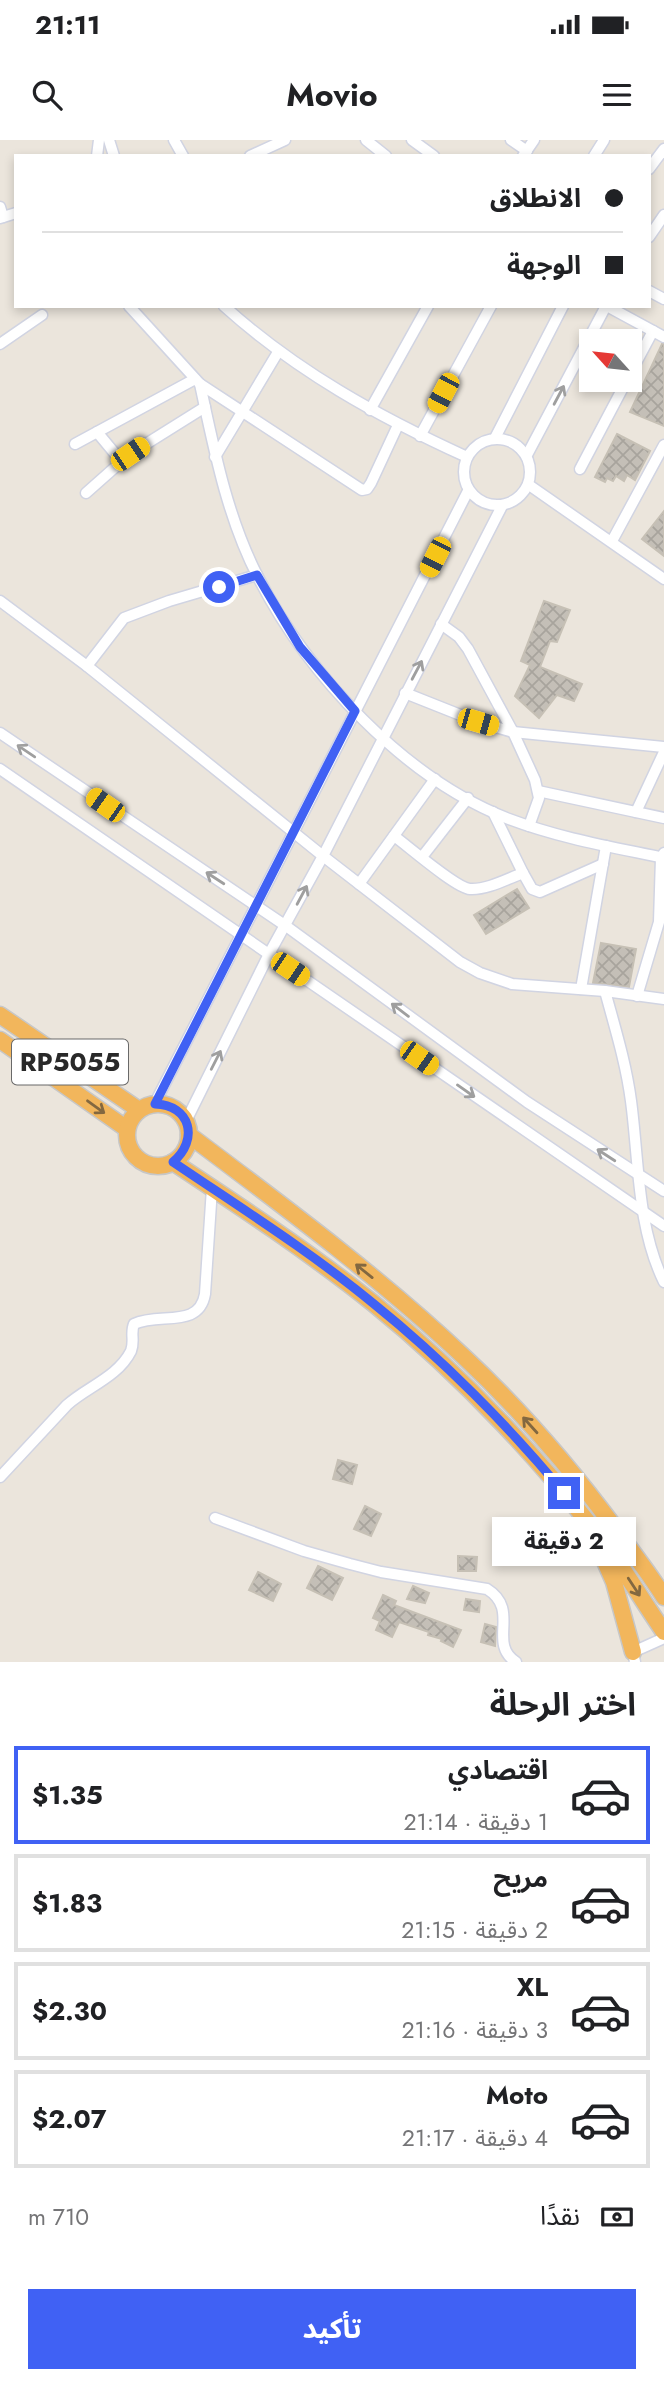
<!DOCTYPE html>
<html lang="ar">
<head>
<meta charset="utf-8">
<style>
  body { margin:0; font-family:Jost,"Noto Sans Arabic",sans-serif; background:#f6f6f6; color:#202124; direction:rtl; height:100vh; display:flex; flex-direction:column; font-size:26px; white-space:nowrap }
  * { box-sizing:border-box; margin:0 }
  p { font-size:23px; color:#757577 }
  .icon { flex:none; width:38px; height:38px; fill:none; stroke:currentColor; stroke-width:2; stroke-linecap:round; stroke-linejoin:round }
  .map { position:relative; height:1522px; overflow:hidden; direction:ltr }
  .drawer { display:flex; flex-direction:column; background:#fff; flex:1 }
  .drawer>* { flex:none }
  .banner { position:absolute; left:14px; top:14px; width:637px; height:154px; border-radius:0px; box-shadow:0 4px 10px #0003; direction:rtl; display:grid; align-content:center; height:154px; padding:0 28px; background:#fff }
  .needle { width:46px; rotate:297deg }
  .controls { position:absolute; left:579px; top:189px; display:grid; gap:14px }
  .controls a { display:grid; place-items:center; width:63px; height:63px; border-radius:0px; background:#fff; box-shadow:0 4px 10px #0003; font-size:35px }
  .end { position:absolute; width:32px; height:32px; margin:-16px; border:9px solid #4061f4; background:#fff; box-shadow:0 0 0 4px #fff }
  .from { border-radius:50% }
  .bubble { position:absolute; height:49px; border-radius:0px; background:#fff; box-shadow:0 4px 10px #0003; font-size:23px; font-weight:700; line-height:49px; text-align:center; direction:rtl }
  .car { position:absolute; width:21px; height:42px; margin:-21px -10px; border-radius:9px; box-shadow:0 0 5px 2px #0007; background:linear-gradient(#f5c518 24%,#345 0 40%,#f5c518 0 76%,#345 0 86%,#f5c518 0) }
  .banner b { display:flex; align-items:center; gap:24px; height:66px; font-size:26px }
  .banner b+b { border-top:2px solid #e0e0e0 }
  .banner i { width:18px; height:18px; background:#202124 }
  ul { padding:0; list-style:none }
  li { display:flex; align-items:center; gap:21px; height:98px; margin:0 14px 10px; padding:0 14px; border:4px solid #e0e0e0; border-radius:0px }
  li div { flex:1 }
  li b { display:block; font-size:26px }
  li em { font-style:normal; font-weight:700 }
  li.active { border-color:#4061f4 }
  li>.icon { width:63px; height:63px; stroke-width:1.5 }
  h2 { padding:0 28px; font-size:32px; line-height:84px }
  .pay { display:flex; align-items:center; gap:18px; height:77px; padding:0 28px; font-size:26px }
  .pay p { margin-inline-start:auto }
  .cta { display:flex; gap:14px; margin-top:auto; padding:14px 28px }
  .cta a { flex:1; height:80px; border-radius:0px; background:#4061f4; color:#fff; font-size:28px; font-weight:700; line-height:80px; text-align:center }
  .status { display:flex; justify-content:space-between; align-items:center; height:49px; padding:0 35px; background:#fff; direction:ltr }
  .status svg { height:19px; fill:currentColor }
  header { display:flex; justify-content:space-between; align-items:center; height:91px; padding:0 28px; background:#fff; font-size:32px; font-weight:700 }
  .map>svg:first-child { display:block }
</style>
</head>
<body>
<div class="status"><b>21:11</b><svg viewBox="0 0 49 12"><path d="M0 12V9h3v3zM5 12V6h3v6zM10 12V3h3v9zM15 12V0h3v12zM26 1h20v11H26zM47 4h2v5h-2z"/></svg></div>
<header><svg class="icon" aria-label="menu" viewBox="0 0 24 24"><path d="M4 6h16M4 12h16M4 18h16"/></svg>Movio<svg class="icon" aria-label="search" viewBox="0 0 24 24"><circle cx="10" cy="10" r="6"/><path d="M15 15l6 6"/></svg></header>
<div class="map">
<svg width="664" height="1522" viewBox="0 0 664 1522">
  <defs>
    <pattern id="building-cross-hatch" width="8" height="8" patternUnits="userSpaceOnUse" patternTransform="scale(1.75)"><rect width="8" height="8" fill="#c4bfb7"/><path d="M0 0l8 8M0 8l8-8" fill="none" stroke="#a8a49d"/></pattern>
  </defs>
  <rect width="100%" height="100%" fill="#ebe5dc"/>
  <!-- building -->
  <g fill="url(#building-cross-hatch)" stroke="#c6c0b5" stroke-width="2">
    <polygon points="662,204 664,204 664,286 630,272"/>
    <polygon points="617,294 650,311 635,340 627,335 624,341 616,336 613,341 607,338 605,342 595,337"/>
    <polygon points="664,371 664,416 642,399"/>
    <polygon points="544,461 570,470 557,502 550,501 540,527 582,544 574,561 557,555 539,578 515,556 530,525 521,521"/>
    <polygon points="517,749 529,768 486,794 474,775"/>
    <polygon points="601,803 636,809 629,847 593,843"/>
    <polygon points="338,1320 357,1325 352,1344 333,1339"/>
    <polygon points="365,1366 381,1374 371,1396 354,1389"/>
    <polygon points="458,1416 477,1417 476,1431 458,1431"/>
    <polygon points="318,1426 343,1438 332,1460 307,1448"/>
    <polygon points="258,1432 281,1444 273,1461 249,1450"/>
    <polygon points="413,1446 429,1453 425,1463 407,1459"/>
    <polygon points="383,1455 396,1461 394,1465 461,1490 453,1507 441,1501 442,1499 428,1495 429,1492 399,1482 392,1497 376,1490 380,1481 373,1478"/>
    <polygon points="466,1459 480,1461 479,1472 464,1470"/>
    <polygon points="485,1484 496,1487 495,1506 481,1502"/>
  </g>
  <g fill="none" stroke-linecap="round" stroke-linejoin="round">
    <!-- minor casing -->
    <g stroke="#d1d4e2" stroke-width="13">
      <g id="minor">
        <polyline points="109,0 114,16"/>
        <polyline points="174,0 183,16"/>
        <polyline points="366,0 386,16"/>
        <polyline points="412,0 434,16"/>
        <polyline points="511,0 527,11"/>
        <polyline points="97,16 99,0"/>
        <polyline points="250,16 285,0"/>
        <polyline points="523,16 534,0"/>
        <polyline points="594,16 604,0"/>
        <polyline points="649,29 664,9"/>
        <polyline points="0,67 3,77"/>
        <polyline points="0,78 16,73"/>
        <polyline points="649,97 664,75"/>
        <polyline points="649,151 664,159"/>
        <polyline points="129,166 200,244 362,350 367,349 371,343 398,285"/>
        <path d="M224,166c72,65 155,111 243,151"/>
        <polyline points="607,166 664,197"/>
        <polyline points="0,204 42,175"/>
        <polyline points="630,234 653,191"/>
        <path d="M200,244c14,65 27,133 58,193 50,98 147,202 251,242 50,19 103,28 155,39"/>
        <polyline points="370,270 428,166"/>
        <polyline points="97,292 121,321"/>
        <polyline points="420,296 491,166"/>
        <polyline points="495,298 563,166"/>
        <circle cx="497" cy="332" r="33"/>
        <polyline points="75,304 195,239"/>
        <polyline points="527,315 606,166"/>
        <polyline points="215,317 278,212"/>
        <polyline points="580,329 627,240"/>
        <polyline points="529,345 664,439"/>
        <polyline points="86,353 130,314 205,267"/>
        <polyline points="612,401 664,305"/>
        <polyline points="0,461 87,526 323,716 460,822 480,833 512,844 605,851 664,859"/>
        <polyline points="441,484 459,497 468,509 513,592 535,640 539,658 529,686"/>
        <polyline points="87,526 124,478 169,461 257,435"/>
        <polyline points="405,553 478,582 513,592 664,607"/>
        <polyline points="0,593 286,786 527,962 664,1051"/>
        <polyline points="0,629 664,1086"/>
        <polyline points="538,651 664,678"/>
        <polyline points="636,672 664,612"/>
        <path d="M394,696c14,10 62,52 76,53 17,1 37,-10 53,-16l-30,-61"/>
        <polyline points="422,717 468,658"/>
        <polyline points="523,733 532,749 540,752 603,724"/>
        <polyline points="359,744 435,639"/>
        <polyline points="581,849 606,706"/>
        <path d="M605,851c10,37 21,72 26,110 8,60 6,126 33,181"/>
        <polyline points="637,856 659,782 661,718 664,713"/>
        <polyline points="155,963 468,351"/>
        <polyline points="186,981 269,814 323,716 502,366"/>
        <path d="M0,1337l67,-72c20,-18 51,-28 64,-54 4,-10 -1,-18 3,-27 26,-12 65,5 71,-30l7,-106"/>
        <path d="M215,1378l89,33 46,13 31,8 106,17c34,21 0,54 29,73"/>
        <polyline points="635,1522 633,1512 664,1498"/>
      </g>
    </g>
    <!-- trunk casing -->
    <g stroke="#c7c7c7" stroke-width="19">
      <g id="trunk">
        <polyline points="0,875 139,970"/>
        <polyline points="0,900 127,989"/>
        <circle cx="158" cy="995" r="31"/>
        <path d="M189,995c93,70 189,141 274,221 58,54 111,116 158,180 14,20 30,40 43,61"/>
        <path d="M173,1022c68,45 136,90 200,141 88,71 178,166 244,258 16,23 31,48 47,71"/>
        <polyline points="600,1410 614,1442 633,1512"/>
      </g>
    </g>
    <!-- minor -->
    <use href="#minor" stroke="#fff" stroke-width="10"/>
    <!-- trunk -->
    <use href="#trunk" stroke="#f2b65c" stroke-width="16"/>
  </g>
  <!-- one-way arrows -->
  <defs><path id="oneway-shaft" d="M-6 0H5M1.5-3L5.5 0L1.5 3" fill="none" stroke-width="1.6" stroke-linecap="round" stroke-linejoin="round" transform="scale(1.75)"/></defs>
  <g stroke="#9f9f9f">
    <use href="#oneway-shaft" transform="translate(559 255) rotate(-62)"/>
    <use href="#oneway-shaft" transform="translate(417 530) rotate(-62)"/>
    <use href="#oneway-shaft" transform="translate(26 611) rotate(-146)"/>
    <use href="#oneway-shaft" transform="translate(215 738) rotate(-147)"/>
    <use href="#oneway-shaft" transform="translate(302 755) rotate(-62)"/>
    <use href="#oneway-shaft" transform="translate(400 870) rotate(-143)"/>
    <use href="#oneway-shaft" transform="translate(216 920) rotate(-63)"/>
    <use href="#oneway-shaft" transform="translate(466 951) rotate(35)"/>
    <use href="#oneway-shaft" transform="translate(606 1015) rotate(-147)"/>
  </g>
  <g stroke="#836840">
    <use href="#oneway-shaft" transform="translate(96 967) rotate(36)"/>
    <use href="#oneway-shaft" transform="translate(364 1131) rotate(-141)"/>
    <use href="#oneway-shaft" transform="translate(530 1285) rotate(-132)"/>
    <use href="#oneway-shaft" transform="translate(634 1447) rotate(57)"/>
  </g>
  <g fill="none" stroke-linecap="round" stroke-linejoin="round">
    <!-- route -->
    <path stroke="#4061f4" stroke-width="9" d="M219,447l38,-12 43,72 55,64 -200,393c36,1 44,36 18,58 68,46 138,90 201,142 67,54 135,122 190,189"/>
  </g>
  <g text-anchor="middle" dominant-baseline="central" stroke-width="6" stroke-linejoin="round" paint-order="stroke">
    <!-- shield labels -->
    <rect fill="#fff" stroke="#696969" stroke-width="2" x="12" y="899.5" width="116" height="45" rx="5"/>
    <g font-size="26" font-weight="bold" fill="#292929">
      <text x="70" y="922">RP5055</text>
    </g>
  </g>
</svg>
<div class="controls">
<a><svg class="needle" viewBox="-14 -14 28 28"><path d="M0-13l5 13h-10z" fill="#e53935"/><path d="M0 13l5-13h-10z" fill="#757577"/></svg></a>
</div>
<i class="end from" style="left:219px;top:447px"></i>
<i class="end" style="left:564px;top:1353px"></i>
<div class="bubble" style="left:492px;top:1377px;width:144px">2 دقيقة</div>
<i class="car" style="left:443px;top:253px;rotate:208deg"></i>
<i class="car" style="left:130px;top:314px;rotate:56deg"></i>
<i class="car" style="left:435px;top:417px;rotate:207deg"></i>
<i class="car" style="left:478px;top:582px;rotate:106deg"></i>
<i class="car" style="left:105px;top:665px;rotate:305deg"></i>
<i class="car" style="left:290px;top:829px;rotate:124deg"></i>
<i class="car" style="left:419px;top:918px;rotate:125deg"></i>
<div class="banner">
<b><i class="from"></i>الانطلاق</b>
<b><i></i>الوجهة</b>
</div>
</div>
<section class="drawer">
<h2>اختر الرحلة</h2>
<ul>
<li class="active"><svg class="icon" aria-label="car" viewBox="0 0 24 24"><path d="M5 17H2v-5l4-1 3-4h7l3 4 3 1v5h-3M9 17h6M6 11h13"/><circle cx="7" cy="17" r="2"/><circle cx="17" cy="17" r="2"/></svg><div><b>اقتصادي</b><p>1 دقيقة · 21:14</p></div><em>$1.35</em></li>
<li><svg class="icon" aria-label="car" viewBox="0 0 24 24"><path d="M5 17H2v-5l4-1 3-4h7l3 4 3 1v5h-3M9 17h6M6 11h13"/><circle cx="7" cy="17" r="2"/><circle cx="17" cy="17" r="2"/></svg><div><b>مريح</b><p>2 دقيقة · 21:15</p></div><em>$1.83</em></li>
<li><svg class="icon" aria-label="car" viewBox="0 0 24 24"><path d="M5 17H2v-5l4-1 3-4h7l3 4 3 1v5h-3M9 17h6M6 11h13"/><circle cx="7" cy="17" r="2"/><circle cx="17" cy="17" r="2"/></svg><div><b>XL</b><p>3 دقيقة · 21:16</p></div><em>$2.30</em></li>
<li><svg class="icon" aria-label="car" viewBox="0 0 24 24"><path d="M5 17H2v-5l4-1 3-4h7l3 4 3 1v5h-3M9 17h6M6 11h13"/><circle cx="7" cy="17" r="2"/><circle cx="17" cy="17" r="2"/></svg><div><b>Moto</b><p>4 دقيقة · 21:17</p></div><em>$2.07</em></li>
</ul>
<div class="pay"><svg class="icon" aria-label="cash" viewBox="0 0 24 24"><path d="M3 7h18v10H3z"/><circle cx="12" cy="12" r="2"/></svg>نقدًا<p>710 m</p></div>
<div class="cta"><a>تأكيد</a></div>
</section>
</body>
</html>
